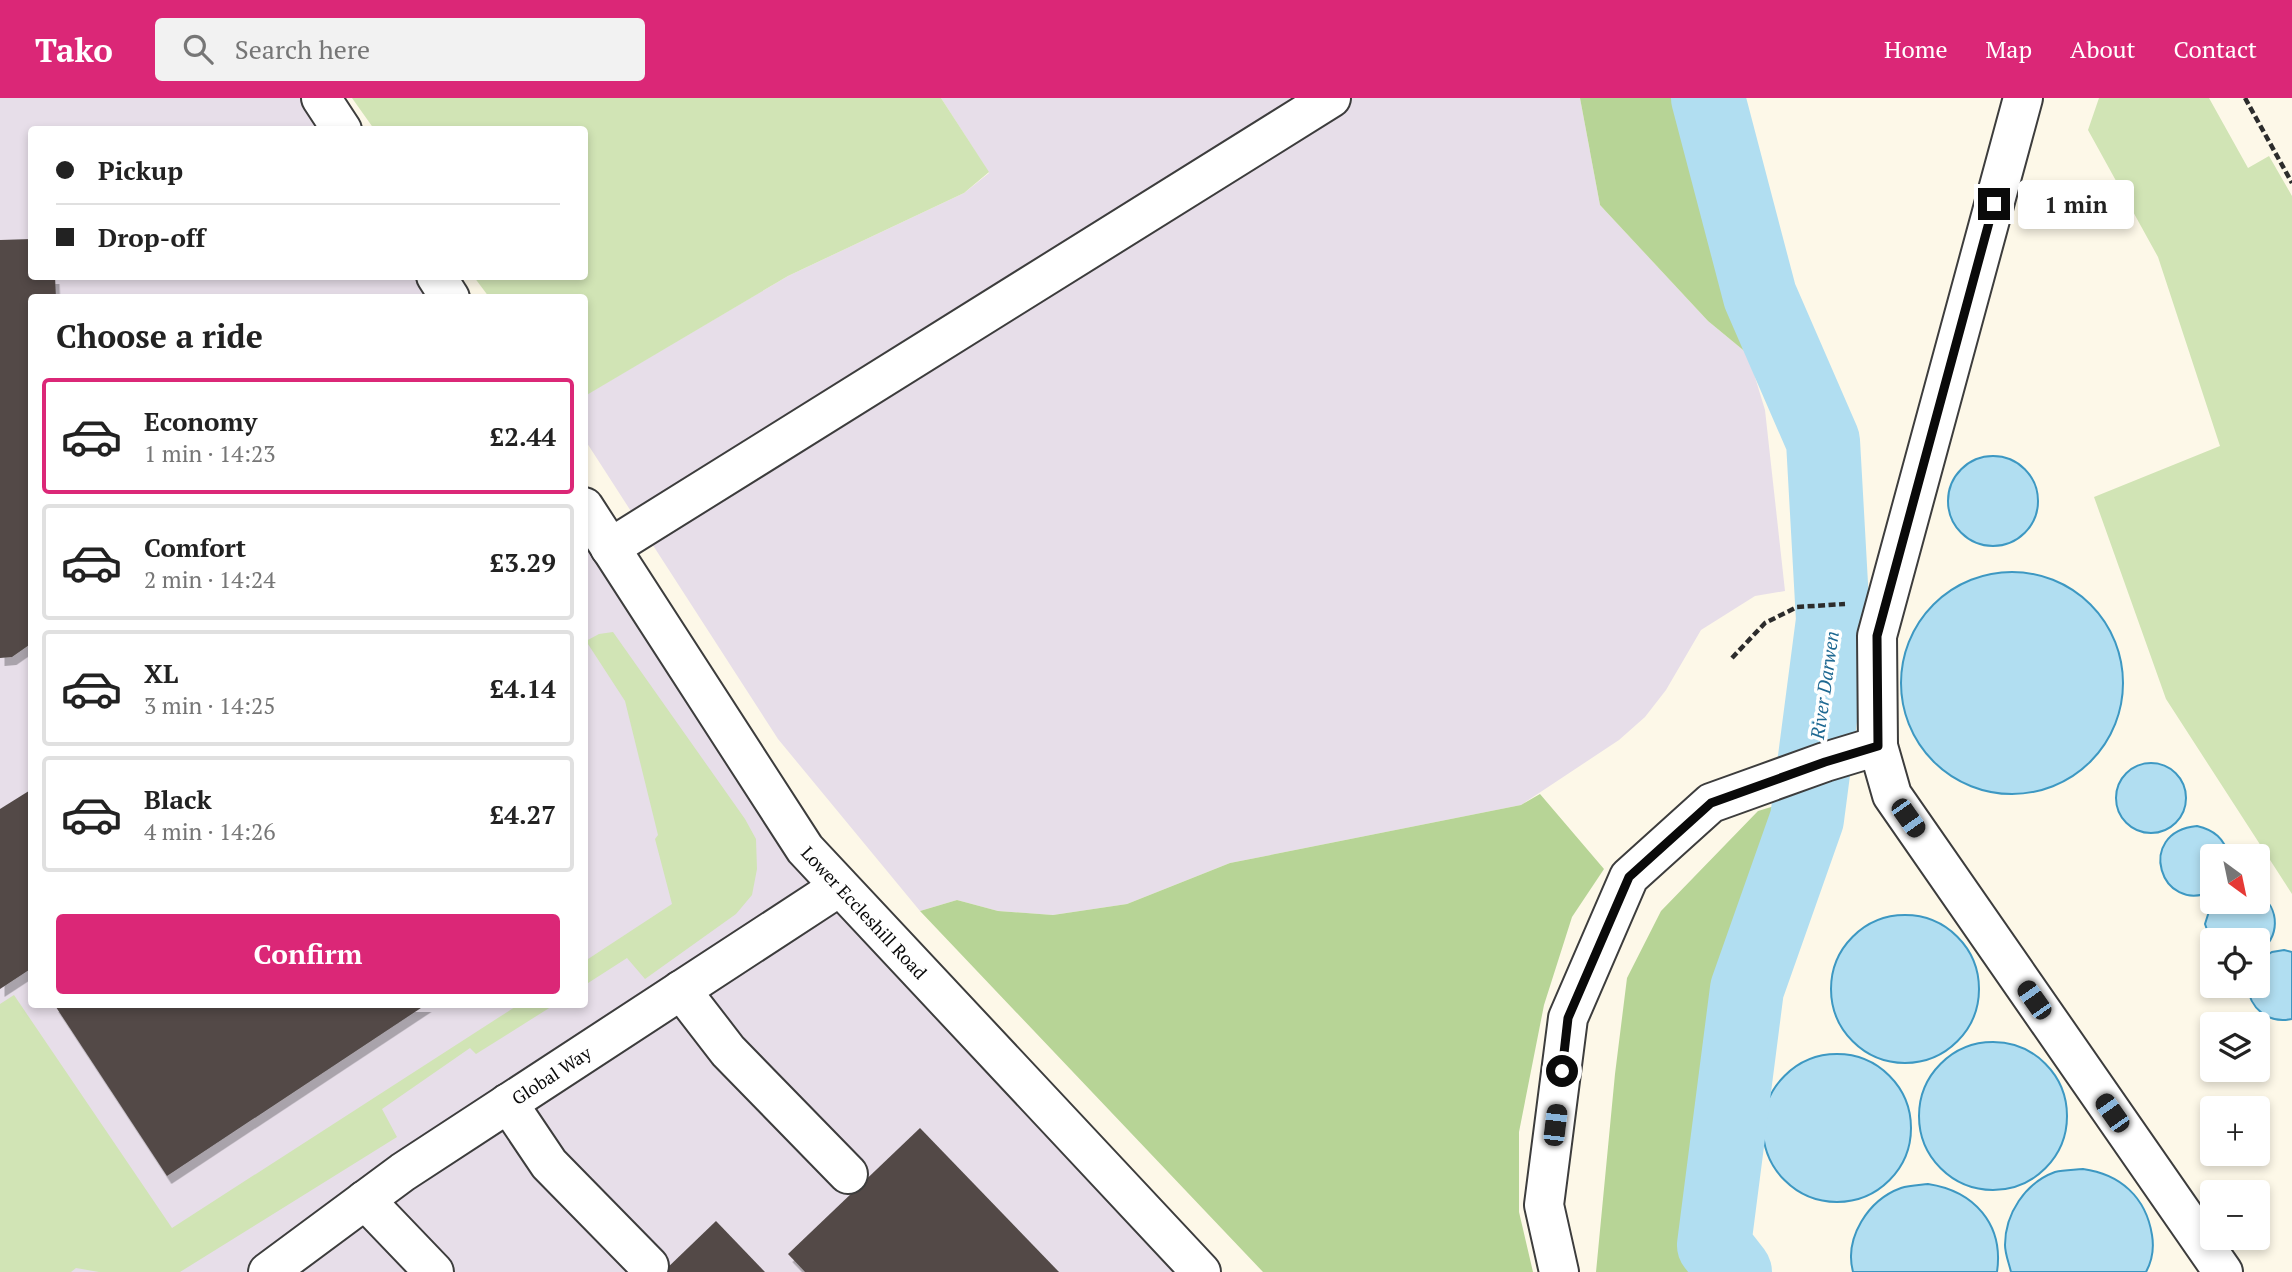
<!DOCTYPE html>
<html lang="en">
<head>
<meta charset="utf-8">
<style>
  body { margin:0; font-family:"PT Serif",serif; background:#f2f2f2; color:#222; height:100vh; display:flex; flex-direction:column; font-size:26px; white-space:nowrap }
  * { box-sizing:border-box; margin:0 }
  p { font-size:23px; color:#767676 }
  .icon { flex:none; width:38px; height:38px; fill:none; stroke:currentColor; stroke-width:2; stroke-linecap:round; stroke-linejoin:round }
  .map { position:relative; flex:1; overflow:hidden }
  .details { position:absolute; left:28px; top:196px; width:560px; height:714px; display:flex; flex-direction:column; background:#fff; border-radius:7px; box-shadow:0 4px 10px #0003 }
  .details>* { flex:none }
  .top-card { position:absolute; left:28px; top:28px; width:560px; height:154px; border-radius:7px; box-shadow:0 4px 10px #0003; display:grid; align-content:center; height:154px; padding:0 28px; background:#fff }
  .needle { width:46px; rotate:147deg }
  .buttons { position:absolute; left:2200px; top:746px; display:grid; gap:14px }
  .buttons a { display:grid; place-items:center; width:70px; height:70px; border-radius:7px; background:#fff; box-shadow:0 4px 10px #0003; font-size:35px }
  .end { position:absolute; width:32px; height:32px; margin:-16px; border:9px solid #0a0a0a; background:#fff; box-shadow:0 0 0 4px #fff }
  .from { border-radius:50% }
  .bubble { position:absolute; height:49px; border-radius:7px; background:#fff; box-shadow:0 4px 10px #0003; font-size:23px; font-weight:700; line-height:49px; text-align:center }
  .car { position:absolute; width:21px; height:42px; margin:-21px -10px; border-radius:9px; box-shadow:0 0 5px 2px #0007; background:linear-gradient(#222 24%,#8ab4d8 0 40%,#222 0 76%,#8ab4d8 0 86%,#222 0) }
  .top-card b { display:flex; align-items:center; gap:24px; height:66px; font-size:26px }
  .top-card b+b { border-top:2px solid #e0e0e0 }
  .top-card i { width:18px; height:18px; background:#222 }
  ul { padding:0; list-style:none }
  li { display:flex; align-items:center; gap:21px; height:116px; margin:0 14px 10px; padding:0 14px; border:4px solid #e0e0e0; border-radius:7px }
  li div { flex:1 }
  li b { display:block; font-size:26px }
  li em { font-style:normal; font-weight:700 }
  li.selected { border-color:#db2777 }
  li>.icon { width:63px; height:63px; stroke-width:1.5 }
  h2 { padding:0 28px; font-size:32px; line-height:84px }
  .cta { display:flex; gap:14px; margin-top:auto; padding:14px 28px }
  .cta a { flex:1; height:80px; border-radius:7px; background:#db2777; color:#fff; font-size:28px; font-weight:700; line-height:80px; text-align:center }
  header { display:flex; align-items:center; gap:42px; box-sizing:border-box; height:98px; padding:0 35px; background:#db2777; color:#fff }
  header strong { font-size:33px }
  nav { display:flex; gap:38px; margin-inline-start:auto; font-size:24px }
  .search { width:490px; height:63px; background:#f2f2f2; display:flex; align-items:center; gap:18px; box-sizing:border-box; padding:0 24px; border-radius:7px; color:#767676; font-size:26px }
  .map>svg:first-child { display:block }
</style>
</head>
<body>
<header>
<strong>Tako</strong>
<div class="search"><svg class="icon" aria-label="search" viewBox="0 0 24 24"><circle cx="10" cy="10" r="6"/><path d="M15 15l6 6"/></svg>Search here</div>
<nav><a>Home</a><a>Map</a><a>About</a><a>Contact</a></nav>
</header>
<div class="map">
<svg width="2292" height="1174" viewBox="0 0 2292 1174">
  <defs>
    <filter id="shadow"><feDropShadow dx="4.5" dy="8" stdDeviation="0" flood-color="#0004"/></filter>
  </defs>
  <rect width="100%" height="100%" fill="#fdf8e8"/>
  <!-- industrial -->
  <g fill="#e7dee9">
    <polygon points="0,0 333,0 342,31 32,32 32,178 439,179 452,199 32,200 32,906 584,906 585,401 839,789 1199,1174 0,1174"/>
    <polygon points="941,0 1580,0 1600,107 1708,223 1748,256 1765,312 1785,493 1755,498 1701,532 1666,592 1645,619 1619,642 1521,707 1230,765 1127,806 1053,817 998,813 957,802 920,813 778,641 585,342 584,298 788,178 964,95 989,75"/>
  </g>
  <!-- green -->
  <g fill="#d1e4b5">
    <polygon points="352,0 941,0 989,74 964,95 788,178 585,298 584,200 489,199 474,179 584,178 584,32 374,31"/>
    <polygon points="2099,0 2209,0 2248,70 2269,58 2292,98 2292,796 2166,601 2094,399 2220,348 2158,159 2088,32"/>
    <polygon points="613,534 745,721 756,741 757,771 752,797 736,816 645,881 627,860 585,887 585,863 672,806 655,741 658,737 625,603 586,543 599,536"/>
    <polygon points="14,897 172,1130 518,907 554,907 476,956 470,950 382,1011 397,1039 180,1174 99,1174 76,1170 71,1174 0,1174 0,906"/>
  </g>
  <!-- forest -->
  <g fill="#b7d496">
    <polygon points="1580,0 1694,0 1748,256 1708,223 1600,107"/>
    <polygon points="1540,696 1604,771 1572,819 1544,907 1519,1034 1519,1114 1533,1174 1263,1174 920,813 957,802 998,813 1053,817 1127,806 1230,765 1521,707"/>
    <polygon points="1797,701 1731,885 1694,1130 1693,1157 1702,1174 1596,1174 1615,976 1627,880 1661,813 1758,713"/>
  </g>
  <!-- water -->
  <g fill="#b1def1" stroke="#3d98c2" stroke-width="2">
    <circle cx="1993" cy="403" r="45"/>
    <circle cx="2012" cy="585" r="111"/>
    <circle cx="2151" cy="700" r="35"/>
    <path d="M2197,728c17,4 27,12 32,30h-17v35c-51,25 -78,-59 -15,-65z"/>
    <path d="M2258,795c23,15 22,46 0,60v-13h-46v4l-7,-20 7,-22 46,-1z"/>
    <circle cx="1905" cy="891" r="74"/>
    <path d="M2284,852l8,2v67c-24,5 -42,-10 -45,-34h11v-24l14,-9z"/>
    <circle cx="1993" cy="1018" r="74"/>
    <circle cx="1837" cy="1030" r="74"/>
    <path d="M2083,1071c37,5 63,28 69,66 2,12 0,26 -6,37h-135c-2,-9 -6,-18 -6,-27 0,-31 20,-62 50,-73 9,-2 19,-2 28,-3z"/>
    <path d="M1928,1086c46,7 76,40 69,88h-144c-9,-34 15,-72 48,-84 8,-3 18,-3 27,-4z"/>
  </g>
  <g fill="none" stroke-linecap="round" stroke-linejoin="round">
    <!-- river -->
    <polyline stroke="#b1def1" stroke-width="74" points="1708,0 1760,198 1823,343 1833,522 1807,721 1747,891 1714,1147 1735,1174"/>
  </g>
  <!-- building -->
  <g fill="#524a47" filter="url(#shadow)">
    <polygon points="32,141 32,178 55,178 56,200 32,200 32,545 12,559 0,560 0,142"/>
    <polygon points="32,691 32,870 0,891 0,711"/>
    <polygon points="54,906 427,906 167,1078"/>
    <polygon points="920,1030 1059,1174 805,1174 788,1156"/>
    <polygon points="716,1123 765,1174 663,1174"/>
  </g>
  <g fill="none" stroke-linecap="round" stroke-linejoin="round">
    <!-- minor casing -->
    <g stroke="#3d3d3d" stroke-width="42">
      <g id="minor">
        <polyline points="321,0 342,32"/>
        <polyline points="2023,0 1877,538 1878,648 1892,697 2223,1174"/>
        <polyline points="436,178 450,200"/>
        <path id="s1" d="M584,409l221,342 396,423"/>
        <polyline points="610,450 1331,0"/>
        <polyline points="681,892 728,953 848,1076"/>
        <polyline points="508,1005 549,1066 649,1168"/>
        <polyline points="365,1102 434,1174"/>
        <path id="s2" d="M268,1174l135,-100 436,-285"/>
        <polyline points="1559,1174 1544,1107 1568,920 1629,779 1711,705 1825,664 1878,648"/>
      </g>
    </g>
    <!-- path -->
    <g stroke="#2c2c2c" stroke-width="4.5" stroke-dasharray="7 3.5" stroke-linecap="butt">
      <polyline points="2245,0 2292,85"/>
      <polyline points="1732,560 1765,525 1797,509 1845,506"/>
    </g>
    <!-- minor -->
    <use href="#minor" stroke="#fff" stroke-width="38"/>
  </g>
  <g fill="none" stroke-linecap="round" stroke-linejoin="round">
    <!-- route -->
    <polyline stroke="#0a0a0a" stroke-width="9" points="1562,973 1568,920 1629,779 1711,705 1825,664 1878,648 1877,538 1994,106"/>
  </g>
  <g text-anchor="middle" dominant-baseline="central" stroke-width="7" stroke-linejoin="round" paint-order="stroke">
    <!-- street labels -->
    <g font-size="18" fill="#0a0a0a" stroke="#fff">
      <text stroke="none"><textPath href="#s1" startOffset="494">Lower Eccleshill Road</textPath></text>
      <text stroke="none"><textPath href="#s2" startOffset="345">Global Way</textPath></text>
    </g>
    <!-- water labels -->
    <g font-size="19" font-style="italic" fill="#1e6891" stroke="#fff">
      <text transform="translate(1824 587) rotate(-82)">River Darwen</text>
    </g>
  </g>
</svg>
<div class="buttons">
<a><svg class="needle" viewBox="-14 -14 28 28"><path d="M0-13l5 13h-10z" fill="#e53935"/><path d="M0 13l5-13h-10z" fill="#767676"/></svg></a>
<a><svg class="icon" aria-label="locate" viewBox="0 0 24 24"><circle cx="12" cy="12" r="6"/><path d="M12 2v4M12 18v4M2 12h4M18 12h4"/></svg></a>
<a><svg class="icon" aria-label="layers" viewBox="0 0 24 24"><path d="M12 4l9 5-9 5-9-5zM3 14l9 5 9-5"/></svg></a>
<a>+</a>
<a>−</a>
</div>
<i class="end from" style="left:1562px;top:973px"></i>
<i class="end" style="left:1994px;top:106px"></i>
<div class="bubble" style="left:2018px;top:82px;width:116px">1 min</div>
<i class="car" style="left:1908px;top:720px;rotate:145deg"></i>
<i class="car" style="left:2034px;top:902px;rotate:325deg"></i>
<i class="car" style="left:2112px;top:1015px;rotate:325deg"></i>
<i class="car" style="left:1555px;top:1027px;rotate:7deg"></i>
<div class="top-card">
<b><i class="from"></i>Pickup</b>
<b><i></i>Drop-off</b>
</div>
<section class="details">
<h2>Choose a ride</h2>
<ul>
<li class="selected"><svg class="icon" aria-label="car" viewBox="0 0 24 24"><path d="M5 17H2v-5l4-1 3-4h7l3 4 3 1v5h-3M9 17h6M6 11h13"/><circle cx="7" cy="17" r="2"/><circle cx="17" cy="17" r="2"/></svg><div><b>Economy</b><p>1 min · 14:23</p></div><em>£2.44</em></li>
<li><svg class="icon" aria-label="car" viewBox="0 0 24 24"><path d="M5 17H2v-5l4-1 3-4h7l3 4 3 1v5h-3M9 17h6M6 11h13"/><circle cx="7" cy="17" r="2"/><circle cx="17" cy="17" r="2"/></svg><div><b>Comfort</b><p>2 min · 14:24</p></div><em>£3.29</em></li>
<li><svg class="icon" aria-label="car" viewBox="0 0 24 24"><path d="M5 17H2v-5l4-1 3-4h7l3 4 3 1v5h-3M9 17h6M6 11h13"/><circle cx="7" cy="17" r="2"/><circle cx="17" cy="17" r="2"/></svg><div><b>XL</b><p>3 min · 14:25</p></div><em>£4.14</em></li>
<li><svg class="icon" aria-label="car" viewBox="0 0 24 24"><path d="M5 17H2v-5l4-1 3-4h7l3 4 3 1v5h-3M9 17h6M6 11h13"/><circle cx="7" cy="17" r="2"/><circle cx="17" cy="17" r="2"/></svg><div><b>Black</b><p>4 min · 14:26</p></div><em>£4.27</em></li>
</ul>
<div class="cta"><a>Confirm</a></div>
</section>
</div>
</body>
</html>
